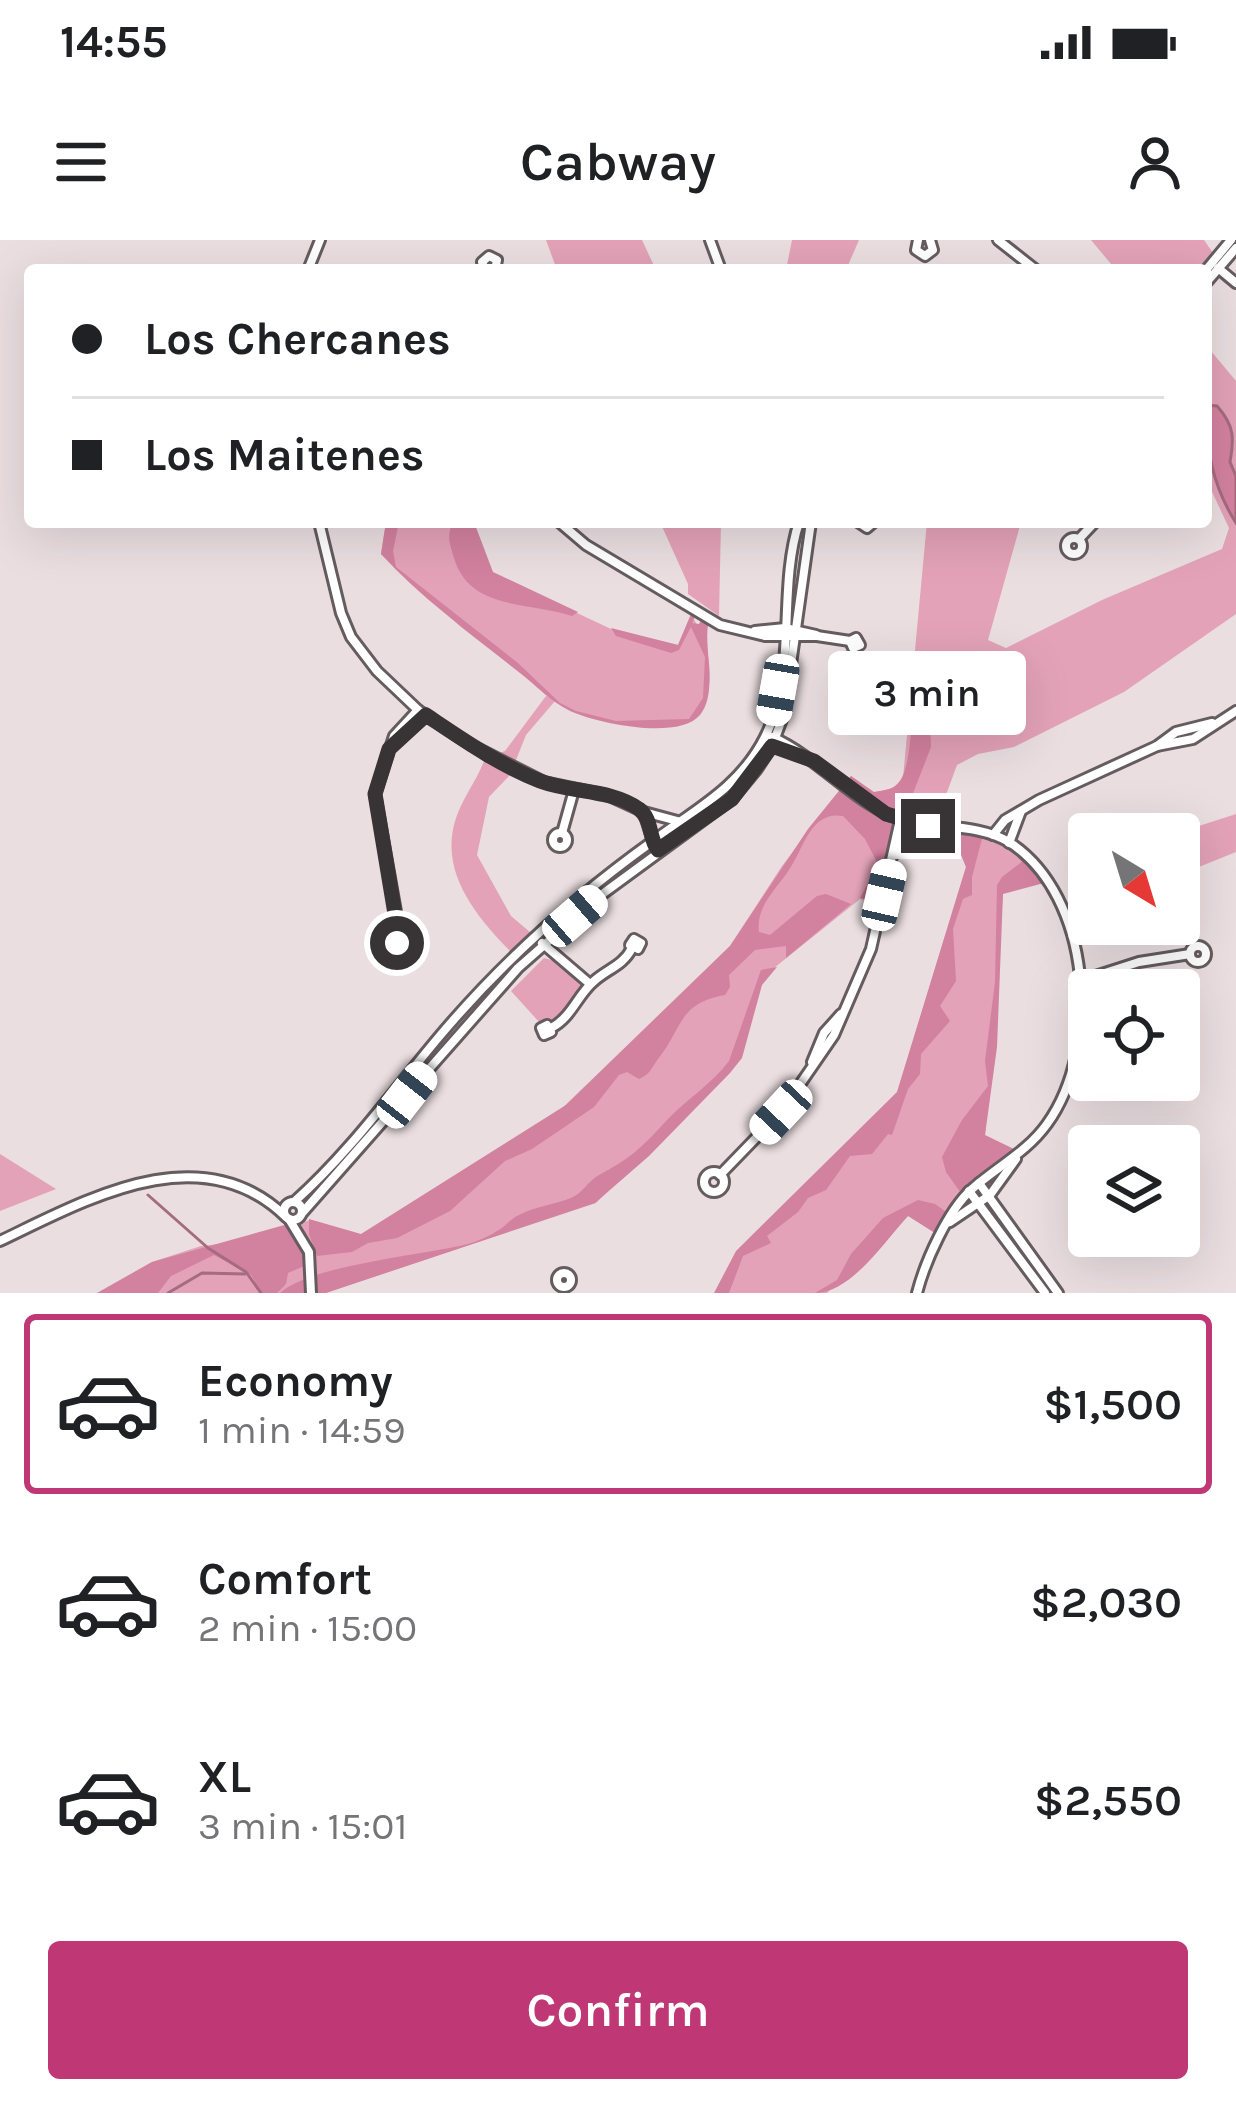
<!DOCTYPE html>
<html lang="en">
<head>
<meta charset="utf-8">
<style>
  body { margin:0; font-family:Karla,sans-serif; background:#f6f6f6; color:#202124; height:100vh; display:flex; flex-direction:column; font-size:45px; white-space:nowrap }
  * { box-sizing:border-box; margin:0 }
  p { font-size:39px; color:#757577 }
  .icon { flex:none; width:66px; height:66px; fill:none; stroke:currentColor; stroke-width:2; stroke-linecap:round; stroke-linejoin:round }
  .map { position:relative; height:1053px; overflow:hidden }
  .panel { display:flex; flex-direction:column; background:#fff; flex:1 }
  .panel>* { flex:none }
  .banner { position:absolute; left:24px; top:24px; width:1188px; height:264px; border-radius:12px; box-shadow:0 12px 48px #0002; display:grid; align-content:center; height:264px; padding:0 48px; background:#fff }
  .needle { width:78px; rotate:142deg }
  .fabs { position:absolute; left:1068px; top:573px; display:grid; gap:24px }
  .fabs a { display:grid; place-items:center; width:132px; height:132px; border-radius:12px; background:#fff; box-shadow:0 12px 48px #0002; font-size:60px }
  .end { position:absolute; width:54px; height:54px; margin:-27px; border:15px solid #383435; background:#fff; box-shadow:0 0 0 6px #fff }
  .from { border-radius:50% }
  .bubble { position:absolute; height:84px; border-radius:12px; background:#fff; box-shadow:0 12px 48px #0002; font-size:39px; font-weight:600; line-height:84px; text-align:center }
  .car { position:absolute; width:36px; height:72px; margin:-36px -18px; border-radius:15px; box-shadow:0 0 9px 3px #0007; background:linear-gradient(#fff 24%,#345 0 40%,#fff 0 76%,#345 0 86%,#fff 0) }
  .banner b { display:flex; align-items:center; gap:42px; height:114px; font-size:45px }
  .banner b+b { border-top:3px solid #e0e0e0 }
  .banner i { width:30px; height:30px; background:#202124 }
  ul { padding:21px 0 0; list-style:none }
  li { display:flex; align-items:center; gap:36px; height:180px; margin:0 24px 18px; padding:0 24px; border:6px solid transparent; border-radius:12px }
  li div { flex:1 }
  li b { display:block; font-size:45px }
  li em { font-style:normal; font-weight:600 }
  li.active { border-color:#bf3775 }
  li>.icon { width:108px; height:108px; stroke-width:1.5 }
  .button { display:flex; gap:24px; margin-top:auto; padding:24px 48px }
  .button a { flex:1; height:138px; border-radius:12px; background:#bf3775; color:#fff; font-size:48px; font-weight:600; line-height:138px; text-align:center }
  .status { display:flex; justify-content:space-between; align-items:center; height:84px; padding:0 60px; background:#fff; direction:ltr }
  .status svg { height:33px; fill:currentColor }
  header { display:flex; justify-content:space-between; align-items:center; height:156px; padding:0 48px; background:#fff; font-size:54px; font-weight:600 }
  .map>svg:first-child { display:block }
</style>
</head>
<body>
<div class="status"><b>14:55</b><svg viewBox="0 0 49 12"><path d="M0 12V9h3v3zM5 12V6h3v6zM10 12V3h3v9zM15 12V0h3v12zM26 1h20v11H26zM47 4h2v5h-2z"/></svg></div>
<header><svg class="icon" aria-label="menu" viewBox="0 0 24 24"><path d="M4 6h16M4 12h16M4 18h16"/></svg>Cabway<svg class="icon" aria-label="person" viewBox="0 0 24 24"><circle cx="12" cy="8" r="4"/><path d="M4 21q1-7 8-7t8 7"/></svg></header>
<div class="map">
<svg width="1236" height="1053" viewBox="0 0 1236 1053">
  <rect width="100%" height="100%" fill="#eadee1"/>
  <!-- green -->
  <g fill="#e3a2b8">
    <polygon points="546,0 642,0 656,30 557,30"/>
    <polygon points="792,0 859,0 846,30 786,30"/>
    <polygon points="1091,0 1204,0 1213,13 1197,30 1116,30"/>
    <path d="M1206,105l30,36v233l-112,78 -110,55 -36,7 -21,11 -14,38 1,26c42,8 74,16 99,53l-40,11 -18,243 29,14 -66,67 -40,-1 -81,77h-112l22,-42 160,-158 69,-226 -6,-15c-53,-16 -66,4 -83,51l-17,-4 -91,73 -9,15 -19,70 -145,146 -271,90h-227l54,-31 49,-16 39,-4 47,-16 24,-6 50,15 194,-120 175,-169 52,-80 69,-90 23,17 19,-5 10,-10 24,-256h94l-33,118 18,8 96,-48 120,-51 7,-21 -23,-49z"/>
    <path d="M386,282h87l19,51 119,56 67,16 13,-30c20,28 28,75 4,104 -50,9 -96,9 -140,-18l-29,34 -16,40 -21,22 -12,58 34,61 20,17 -20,19c-34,-35 -73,-80 -55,-134 7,-21 22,-39 29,-60l20,-7 41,-55 5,1 -90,-70 -80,-73z"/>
    <polygon points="660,282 721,282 719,376 688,354 688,344"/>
    <polygon points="1236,574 1236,612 1179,635 1179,594 1174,594"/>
    <path d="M544,718l19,5 19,19c-5,21 -21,40 -42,41l-29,-32z"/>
    <polygon points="0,914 56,949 0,971"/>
  </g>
  <!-- forest -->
  <g fill="#d2819e">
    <path d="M386,282h13l-6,29 3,16 122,96 42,40 16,8 40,10 73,-2 14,-21 2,-41 -14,-30 -12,23 -8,3 -55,-17 -5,-8 67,17 13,-31 4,3 -3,6 7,1 2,-4 7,5c-4,24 10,68 -8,90 -21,25 -98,9 -125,-2 -23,-9 -41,-30 -60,-44 -46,-37 -94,-71 -134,-115z"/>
    <path d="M453,282h21l19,50 85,40 -6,4c-44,-15 -102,-5 -118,-58 -4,-14 -8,-22 -1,-36z"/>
    <path d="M913,417l28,12 4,9 -15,43 1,26 -19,49 -14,18 -18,88 -20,-4 18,-34 -13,-25 -22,-23c-31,-5 -38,28 -51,49 -12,21 -37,40 -33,67l11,3 47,-39 9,-2 25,10 -65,54v-12l-31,4 -26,25 1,12 -5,8c-47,8 -42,33 -67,64 -7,9 -7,15 -19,20l-12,-7 -8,3 -25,32 -62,42 -27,12 -55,50 -53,27 -29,5 -16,9 -35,4 -8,-22v-15l52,15 205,-129 164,-159 78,-117 43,-53 23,16c10,-2 20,-2 26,-11 15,-23 12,-94 13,-124z"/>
    <polygon points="928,589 983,595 972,637 972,655 963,659 953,689 956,741 940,766 950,781 921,814 920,834 908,849 892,895 888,894 872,914 850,916 826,950 808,958 798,972 767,996 771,1003 743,1016 729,1053 714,1053 736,1011 897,852 966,627 960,612 934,604"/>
    <polygon points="1023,621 1044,643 1003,654 997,807 985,895 1016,910 963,956 946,932 942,917 962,880 988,846 985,821 995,742 997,645 1002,637"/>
    <path d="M777,727l-15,18 -20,73 -12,15 -81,83 -54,47 -269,90h-46c28,-26 132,-37 174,-46 14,-2 31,-8 43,-16 8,-4 13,-12 22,-16 17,-9 35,-10 52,-17 12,-5 17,-17 28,-23 34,-18 44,-29 70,-57 19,-20 43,-34 60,-57l32,-91z"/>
    <path d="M918,960l17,4 14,10 -11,21 -30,-19c-23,25 -57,77 -93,77l22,-13 14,-26 32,-36z"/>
    <polygon points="288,984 309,1024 288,1033 286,1044 277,1053 262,1053 251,1035 214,1015 171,1036 158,1053 97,1053 152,1022"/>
  </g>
  <!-- water -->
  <path fill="#d4829f" stroke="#a56b7f" stroke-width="3" d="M1206,165l11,1c18,20 17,33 13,56l6,14v47c-24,-38 -30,-74 -30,-118z"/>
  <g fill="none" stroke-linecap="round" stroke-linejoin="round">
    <!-- stream -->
    <g stroke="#a56b7f" stroke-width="3">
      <polyline points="148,955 208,1008 246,1032 261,1053"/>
      <polyline points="168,1053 202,1033 245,1034"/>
    </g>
    <!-- minor casing -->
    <g stroke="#655c5f" stroke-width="14">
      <g id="minor">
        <polyline points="710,0 721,30"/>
        <polyline points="918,0 916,10 925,16 933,10 930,0"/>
        <polyline points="998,0 1036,30"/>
        <polyline points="1218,28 1236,43"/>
        <polyline points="308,30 320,0"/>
        <polyline points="485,30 482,22 489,16 497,20 495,30"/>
        <polyline points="1206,30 1231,0"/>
        <polyline points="1206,43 1236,8"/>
        <polyline points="319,282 341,373 351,397 377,431 418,470 471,505 544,542 607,555 644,572 681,582"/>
        <polyline points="559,282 586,305 720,385 765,396 817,396 850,401"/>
        <polyline points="858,282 867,288 874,282"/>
        <circle cx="1074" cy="306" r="8"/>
        <polyline points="1079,299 1095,282"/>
        <polyline points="755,391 785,388 816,395"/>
        <polygon points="856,398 860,405 853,408 850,401"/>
        <path d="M772,497c42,19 72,55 113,76 38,19 87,7 124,29 83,53 93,206 38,282 -20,28 -49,42 -75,65 -24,21 -47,73 -55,104"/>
        <polyline points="769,505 800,515"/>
        <polyline points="1157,506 1193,499 1236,471"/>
        <polyline points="390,508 426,475"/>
        <polyline points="644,573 654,604"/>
        <circle cx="560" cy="600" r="7"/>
        <polyline points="562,593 574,550"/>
        <polyline points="993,595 1005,580 1039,560 1157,506 1176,492 1212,483"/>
        <polyline points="1009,603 1021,571"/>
        <polyline points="894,614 908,583"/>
        <circle cx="403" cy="700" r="7"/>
        <polyline points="400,694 375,554 394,496 418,470"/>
        <polygon points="634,699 641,703 638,709 630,705"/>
        <polyline points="542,703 590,744"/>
        <circle cx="1198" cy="714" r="8"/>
        <polyline points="1080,741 1139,722 1190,714"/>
        <polygon points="547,785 551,792 544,795 541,788"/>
        <path d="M551,788c20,-10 26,-32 42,-46 14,-13 30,-16 39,-34"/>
        <polyline points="812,822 824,793 841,774"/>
        <circle cx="714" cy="942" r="10"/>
        <polyline points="720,935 781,872 834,795 871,709 900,580"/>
        <polyline points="979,943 1058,1053"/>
        <polyline points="969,951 1045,1053"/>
        <circle cx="293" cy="971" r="9"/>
        <path d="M294,962c55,-49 97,-108 144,-164 62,-74 137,-141 215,-197 43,-32 87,-54 112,-104 33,-65 12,-147 34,-215"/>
        <polyline points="303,972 518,728 601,655 732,559 757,529 772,506 784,474 811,282"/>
        <polyline points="289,979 309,1012 311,1053"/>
        <polyline points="950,982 990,955 1016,919"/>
        <path d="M0,1001c86,-41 201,-107 286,-24"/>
        <circle cx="564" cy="1040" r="7"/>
      </g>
    </g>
    <!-- minor -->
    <use href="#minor" stroke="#fff" stroke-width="8"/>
  </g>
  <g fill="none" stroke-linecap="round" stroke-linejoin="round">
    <!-- route -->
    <path stroke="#383435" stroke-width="15" d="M397,703l9,3 4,-8 -10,-4 -3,-8 -22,-132 14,-45 37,-34c36,24 73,50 114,66 32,12 71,8 99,28 14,11 9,28 19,41l74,-51 40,-53 42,15 72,53 42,12"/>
  </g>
</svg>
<div class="fabs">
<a><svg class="needle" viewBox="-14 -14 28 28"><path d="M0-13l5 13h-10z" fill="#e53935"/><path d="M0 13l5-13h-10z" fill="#757577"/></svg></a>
<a><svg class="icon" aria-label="locate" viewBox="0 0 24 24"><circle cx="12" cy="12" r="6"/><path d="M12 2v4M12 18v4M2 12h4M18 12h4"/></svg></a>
<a><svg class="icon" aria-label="layers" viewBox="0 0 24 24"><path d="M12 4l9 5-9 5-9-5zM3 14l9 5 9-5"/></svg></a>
</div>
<i class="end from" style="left:397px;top:703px"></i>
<i class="end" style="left:928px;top:586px"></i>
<div class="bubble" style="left:828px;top:411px;width:198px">3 min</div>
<i class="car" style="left:778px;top:450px;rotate:190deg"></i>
<i class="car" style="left:884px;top:655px;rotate:13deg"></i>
<i class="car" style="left:575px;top:676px;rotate:49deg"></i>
<i class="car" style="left:407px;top:855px;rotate:38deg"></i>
<i class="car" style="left:781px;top:872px;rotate:223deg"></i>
<div class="banner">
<b><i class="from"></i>Los Chercanes</b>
<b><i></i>Los Maitenes</b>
</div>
</div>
<section class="panel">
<ul>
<li class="active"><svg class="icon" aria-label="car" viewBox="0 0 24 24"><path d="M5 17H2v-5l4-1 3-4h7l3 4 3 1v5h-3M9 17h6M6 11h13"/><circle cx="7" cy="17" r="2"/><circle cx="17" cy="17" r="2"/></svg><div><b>Economy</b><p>1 min · 14:59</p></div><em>$1,500</em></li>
<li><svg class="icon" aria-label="car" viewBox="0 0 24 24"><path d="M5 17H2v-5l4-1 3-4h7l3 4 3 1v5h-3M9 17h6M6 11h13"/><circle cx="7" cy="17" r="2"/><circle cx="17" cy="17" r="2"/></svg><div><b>Comfort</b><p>2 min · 15:00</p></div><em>$2,030</em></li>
<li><svg class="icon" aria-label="car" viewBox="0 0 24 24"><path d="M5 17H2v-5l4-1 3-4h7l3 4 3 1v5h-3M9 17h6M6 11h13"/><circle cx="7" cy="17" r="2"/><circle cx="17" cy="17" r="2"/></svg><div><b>XL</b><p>3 min · 15:01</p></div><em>$2,550</em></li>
</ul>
<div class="button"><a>Confirm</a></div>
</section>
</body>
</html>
